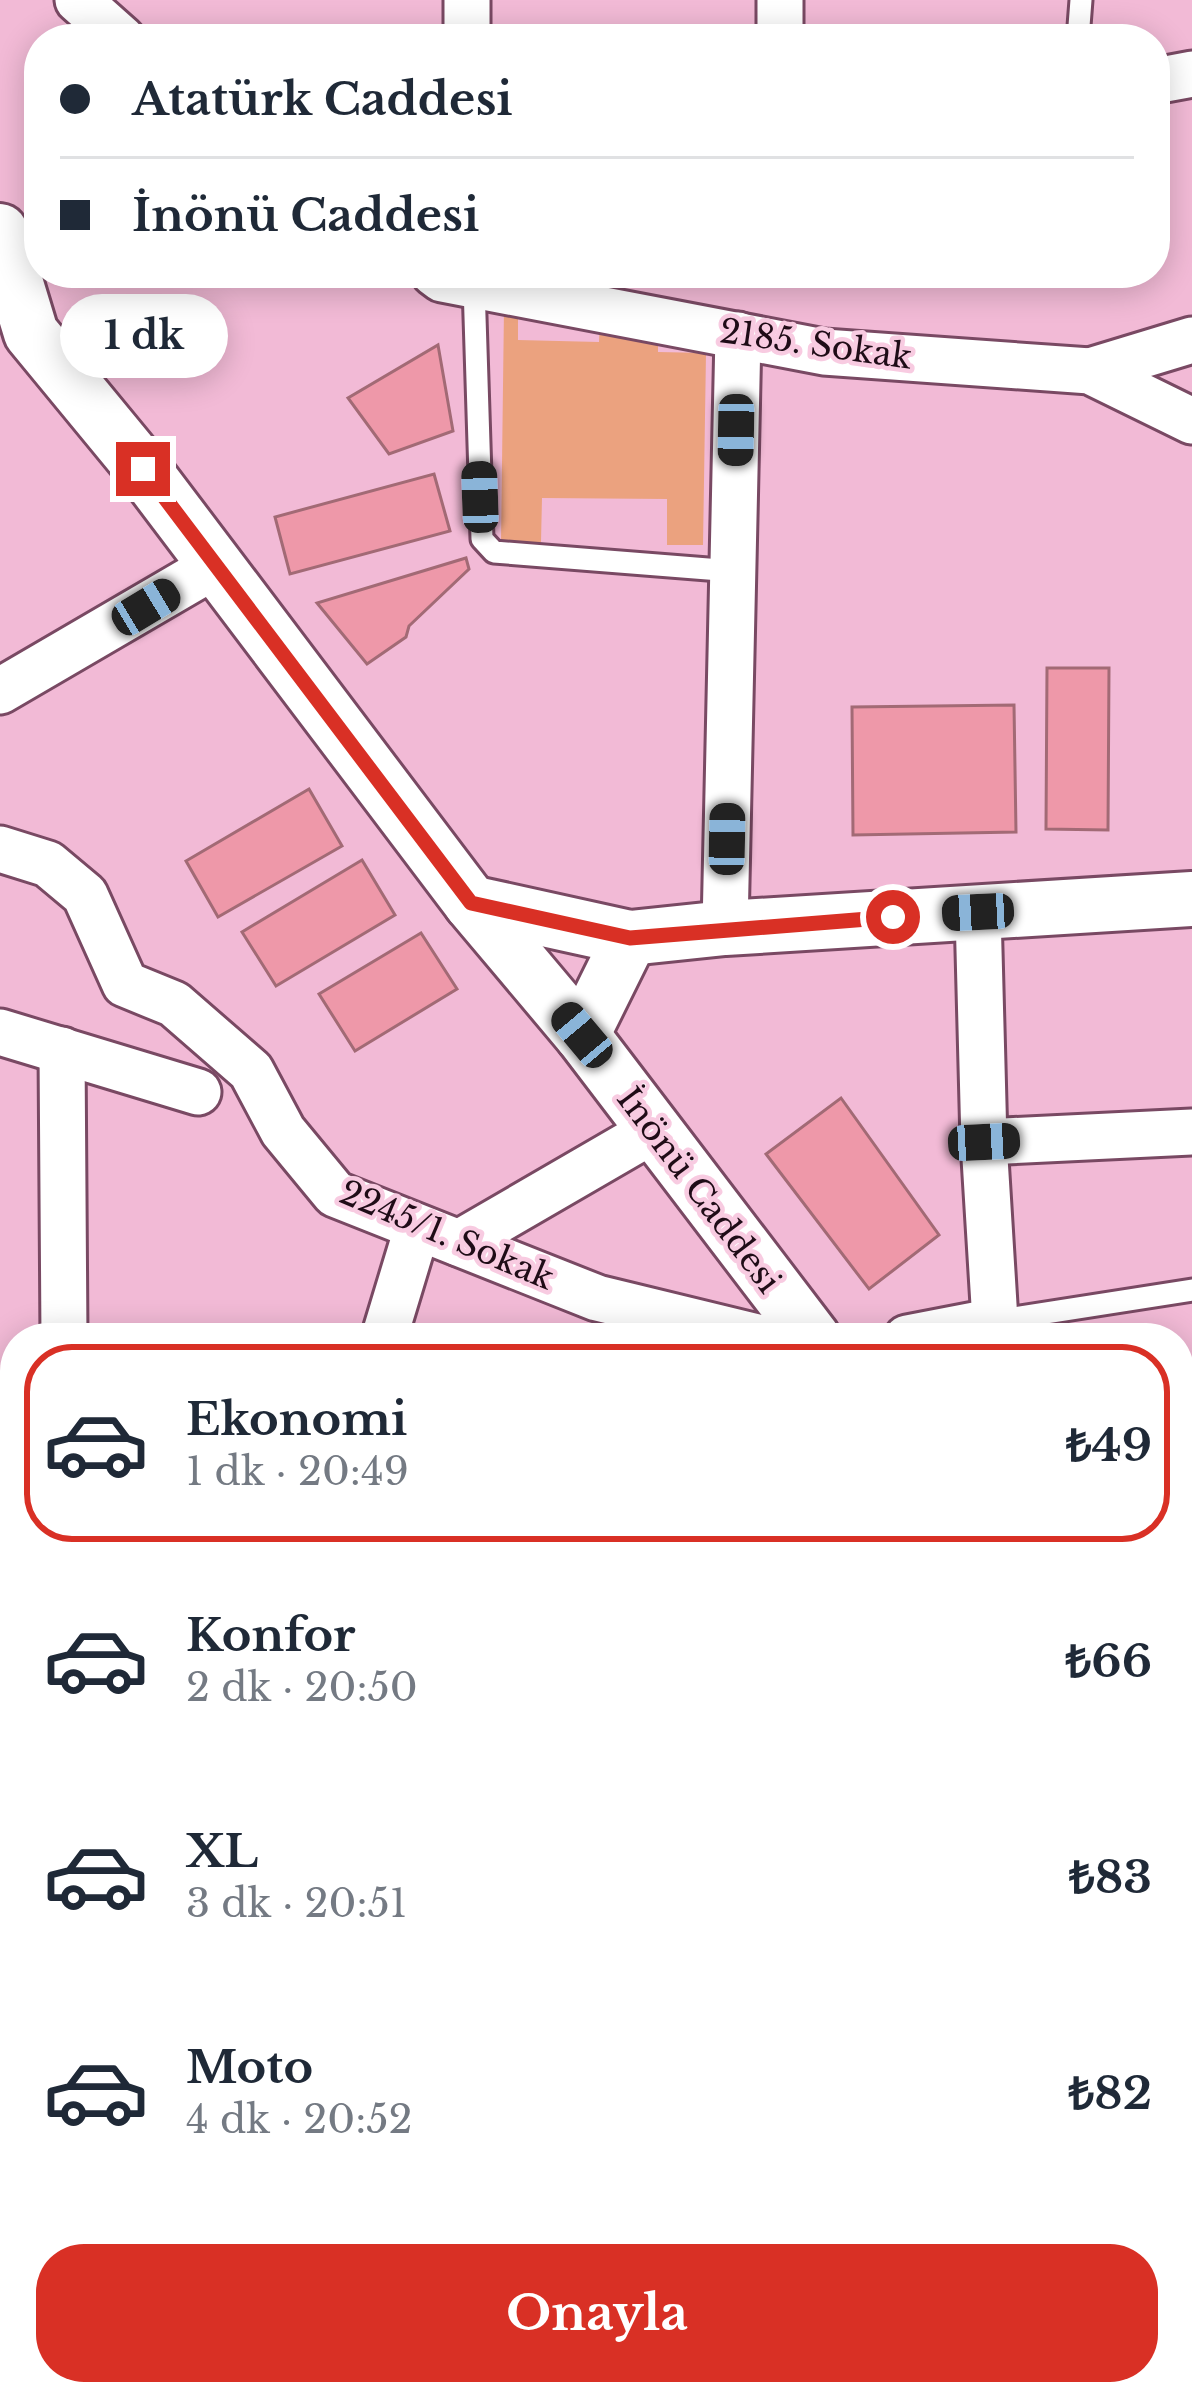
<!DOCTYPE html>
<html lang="tr">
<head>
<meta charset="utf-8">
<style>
  body { margin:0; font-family:"Libre Baskerville",serif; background:#f6f6f7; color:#1f2937; height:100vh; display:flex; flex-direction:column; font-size:45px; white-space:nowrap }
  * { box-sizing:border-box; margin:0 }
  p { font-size:39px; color:#747a83 }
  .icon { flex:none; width:66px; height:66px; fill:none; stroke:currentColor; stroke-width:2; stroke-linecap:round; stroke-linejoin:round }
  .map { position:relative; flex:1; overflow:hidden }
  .side { position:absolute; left:0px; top:1323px; width:1194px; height:1083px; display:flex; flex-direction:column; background:#fff; border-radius:48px 48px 0 0; box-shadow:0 6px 30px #0003 }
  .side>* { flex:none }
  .top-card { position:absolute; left:24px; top:24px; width:1146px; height:264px; border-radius:48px; box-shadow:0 6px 30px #0003; display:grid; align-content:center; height:264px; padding:0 36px; background:#fff }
  .end { position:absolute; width:54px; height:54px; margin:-27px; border:15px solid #d93025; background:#fff; box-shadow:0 0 0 6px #fff }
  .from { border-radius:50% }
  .bubble { position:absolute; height:84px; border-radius:42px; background:#fff; box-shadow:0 6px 30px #0003; font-size:39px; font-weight:800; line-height:84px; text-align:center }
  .car { position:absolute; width:36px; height:72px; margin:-36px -18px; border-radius:15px; box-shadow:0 0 9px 3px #0007; background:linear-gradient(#222 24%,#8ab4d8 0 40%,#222 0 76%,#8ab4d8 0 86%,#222 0) }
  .top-card b { display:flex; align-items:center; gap:42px; height:114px; font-size:45px }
  .top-card b+b { border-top:3px solid #e0e1e3 }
  .top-card i { width:30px; height:30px; background:#1f2937 }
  ul { padding:21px 0 0; list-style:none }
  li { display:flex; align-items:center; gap:36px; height:198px; margin:0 24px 18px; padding:0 12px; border:6px solid transparent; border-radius:48px }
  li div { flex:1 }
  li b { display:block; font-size:45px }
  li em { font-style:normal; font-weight:800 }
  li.selected { border-color:#d93025 }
  li>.icon { width:108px; height:108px; stroke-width:1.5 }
  .button { display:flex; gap:24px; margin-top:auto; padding:24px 36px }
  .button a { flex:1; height:138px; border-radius:48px; background:#d93025; color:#fff; font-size:48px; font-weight:800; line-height:138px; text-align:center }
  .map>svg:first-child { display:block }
</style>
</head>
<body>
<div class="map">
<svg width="1192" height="2405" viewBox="0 0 1192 2405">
  <rect width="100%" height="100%" fill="#f2bad6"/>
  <!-- green -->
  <polygon fill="#eba27f" points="504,308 518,308 518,340 599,342 600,317 658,318 658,352 706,353 703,545 667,545 667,499 542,498 541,542 501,542"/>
  <!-- building -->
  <g fill="#ee98a9" stroke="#a26a75" stroke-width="3">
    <polygon points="438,345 453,431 389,454 348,398"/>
    <polygon points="434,474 450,531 290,574 275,517"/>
    <polygon points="466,558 469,569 409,626 406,637 367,664 317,603"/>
    <polygon points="1047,668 1109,668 1108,830 1046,829"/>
    <polygon points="1014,705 1016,832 853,835 852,707"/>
    <polygon points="309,789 342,846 218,917 186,861"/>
    <polygon points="362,860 395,915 276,986 242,932"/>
    <polygon points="421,933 457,989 355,1051 319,994"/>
    <polygon points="841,1098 939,1235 869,1289 766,1154"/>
    <polygon points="1179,1387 1191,1514 1179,1517"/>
  </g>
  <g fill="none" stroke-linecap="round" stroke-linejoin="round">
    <!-- service casing -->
    <g stroke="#794963" stroke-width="27">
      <g id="service">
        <polyline points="1078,39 1081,0"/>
        <polyline points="474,285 482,539 494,552 733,571"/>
        <polyline points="995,1321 1192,1290"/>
      </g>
    </g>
    <!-- minor casing -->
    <g stroke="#794963" stroke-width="51">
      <g id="minor">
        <polyline points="78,0 122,39"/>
        <polyline points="467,0 467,39"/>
        <polyline points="780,0 780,39"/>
        <polyline points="1155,81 1192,74"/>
        <polyline points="434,273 442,279 824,352 1090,371 1192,421"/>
        <polyline points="1090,371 1192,340"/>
        <polyline points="0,691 216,565"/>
        <polyline points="0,849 48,864 85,895 125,984 174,1004 251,1071 283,1131 335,1194 597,1298 761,1338"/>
        <polyline points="725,928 738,335"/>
        <polyline points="0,1032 198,1092"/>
        <polyline points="62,1050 64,1338"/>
        <polyline points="984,1142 1192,1132"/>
        <polyline points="459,1243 652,1131"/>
        <polyline points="384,1338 417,1229"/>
        <polyline points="907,1338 995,1321 984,1142 978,912"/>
        <polyline points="0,1442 15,1443"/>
        <polyline points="1179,1662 1192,1660"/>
        <polyline points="1179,2161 1192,2163"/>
        <polyline points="162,2391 163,2405"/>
        <polyline points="794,2391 847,2405"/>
        <polyline points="583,2405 583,2391"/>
      </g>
    </g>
    <!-- tertiary casing -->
    <g stroke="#794963" stroke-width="60">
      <g id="tertiary">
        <polyline points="0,231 31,333 143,469 471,903 582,1035 813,1338"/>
        <polyline points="471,903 630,938 725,928 1192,899"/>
        <polyline points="582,1035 630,938"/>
        <polyline points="0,1797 15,1795"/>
        <polyline points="1179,1894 1192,1893"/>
        <polyline points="936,2405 938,2391"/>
      </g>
    </g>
    <!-- service -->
    <use href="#service" stroke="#fff" stroke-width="21"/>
    <!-- minor -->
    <use href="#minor" stroke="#fff" stroke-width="45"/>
    <!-- tertiary -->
    <use href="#tertiary" stroke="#fff" stroke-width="54"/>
  </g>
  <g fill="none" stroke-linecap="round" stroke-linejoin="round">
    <!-- route -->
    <polyline stroke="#d93025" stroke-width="15" points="143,469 471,903 630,938 893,917"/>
  </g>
  <g text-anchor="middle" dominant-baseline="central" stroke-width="9" stroke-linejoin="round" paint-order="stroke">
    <!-- street labels -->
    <g font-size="33" fill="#1f0c17" stroke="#f8cbe1">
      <text transform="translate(816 344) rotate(8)">2185. Sokak</text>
      <text transform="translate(699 1190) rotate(53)">İnönü Caddesi</text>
      <text transform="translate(447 1235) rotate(23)">2245/1. Sokak</text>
    </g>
  </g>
</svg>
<i class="end from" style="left:893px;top:917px"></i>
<i class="end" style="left:143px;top:469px"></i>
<div class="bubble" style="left:60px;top:294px;width:168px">1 dk</div>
<i class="car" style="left:736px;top:430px;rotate:181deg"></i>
<i class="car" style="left:480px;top:497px;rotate:358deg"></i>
<i class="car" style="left:146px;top:607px;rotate:59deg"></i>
<i class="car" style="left:727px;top:839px;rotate:1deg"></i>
<i class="car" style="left:978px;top:912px;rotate:267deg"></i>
<i class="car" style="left:582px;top:1035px;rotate:320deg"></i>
<i class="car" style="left:984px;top:1142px;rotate:87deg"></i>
<div class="top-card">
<b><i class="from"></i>Atatürk Caddesi</b>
<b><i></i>İnönü Caddesi</b>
</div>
<section class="side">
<ul>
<li class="selected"><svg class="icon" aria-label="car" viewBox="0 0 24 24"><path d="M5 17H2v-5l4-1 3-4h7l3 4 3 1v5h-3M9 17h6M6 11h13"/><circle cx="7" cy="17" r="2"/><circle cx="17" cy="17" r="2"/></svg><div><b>Ekonomi</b><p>1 dk · 20:49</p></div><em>₺49</em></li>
<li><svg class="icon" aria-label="car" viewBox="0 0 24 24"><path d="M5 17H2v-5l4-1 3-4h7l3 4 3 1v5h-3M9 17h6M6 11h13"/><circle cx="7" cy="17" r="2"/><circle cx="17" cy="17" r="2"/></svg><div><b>Konfor</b><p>2 dk · 20:50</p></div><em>₺66</em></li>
<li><svg class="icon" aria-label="car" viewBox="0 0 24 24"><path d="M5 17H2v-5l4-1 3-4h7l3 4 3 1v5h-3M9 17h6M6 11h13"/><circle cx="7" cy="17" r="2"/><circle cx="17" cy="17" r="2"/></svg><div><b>XL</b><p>3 dk · 20:51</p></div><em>₺83</em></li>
<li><svg class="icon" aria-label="car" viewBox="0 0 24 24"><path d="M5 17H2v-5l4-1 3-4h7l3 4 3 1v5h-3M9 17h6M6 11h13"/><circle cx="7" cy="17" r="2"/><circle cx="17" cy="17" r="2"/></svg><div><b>Moto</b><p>4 dk · 20:52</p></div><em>₺82</em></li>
</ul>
<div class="button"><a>Onayla</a></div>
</section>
</div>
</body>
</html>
